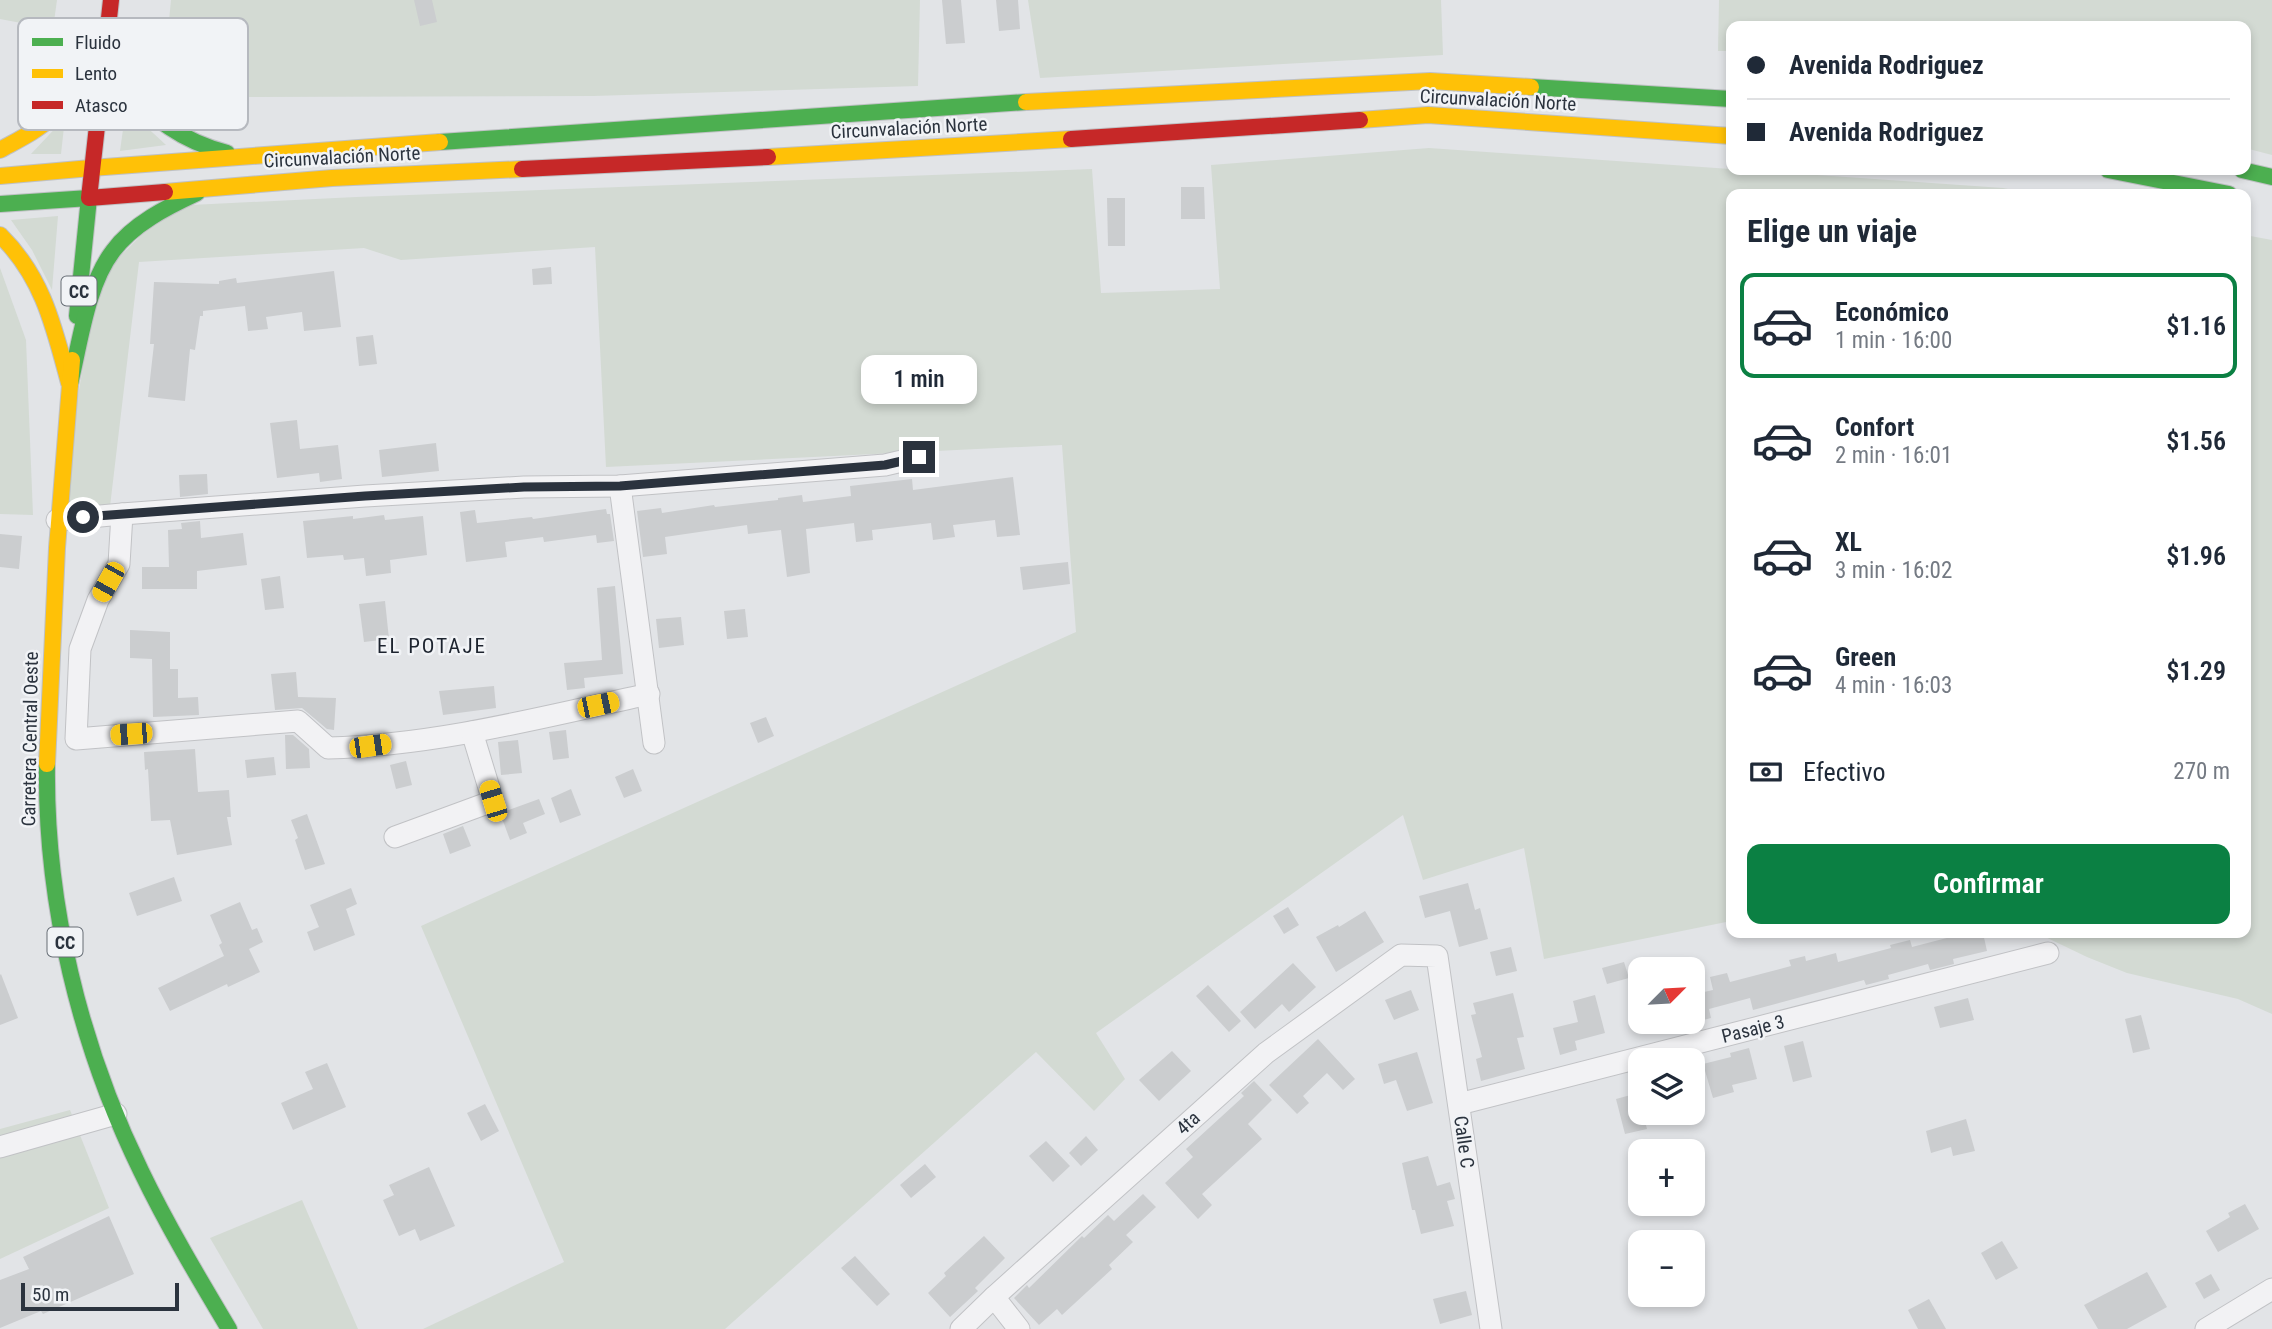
<!DOCTYPE html>
<html lang="es">
<head>
<meta charset="utf-8">
<style>
  body { margin:0; font-family:"Roboto Condensed",sans-serif; background:#f6f6f7; color:#1f2937; height:100vh; display:flex; flex-direction:column; font-size:26px; white-space:nowrap }
  * { box-sizing:border-box; margin:0 }
  p { font-size:23px; color:#747a83 }
  .icon { flex:none; width:38px; height:38px; fill:none; stroke:currentColor; stroke-width:2; stroke-linecap:round; stroke-linejoin:round }
  .map { position:relative; flex:1; overflow:hidden }
  .sheet { position:absolute; left:1726px; top:189px; width:525px; height:749px; display:flex; flex-direction:column; background:#fff; border-radius:14px; box-shadow:0 4px 10px #0003 }
  .sheet>* { flex:none }
  .hud { position:absolute; left:1726px; top:21px; width:525px; height:154px; border-radius:14px; box-shadow:0 4px 10px #0003; display:grid; align-content:center; height:154px; padding:0 21px; background:#fff }
  .needle { width:46px; rotate:66deg }
  .tools { position:absolute; left:1628px; top:957px; display:grid; gap:14px }
  .tools a { display:grid; place-items:center; width:77px; height:77px; border-radius:14px; background:#fff; box-shadow:0 4px 10px #0003; font-size:35px }
  .scale { position:absolute; left:21px; bottom:18px; width:158px; box-sizing:border-box; padding-left:7px; border:4px solid #2b333e; border-top:0; font-size:19px; line-height:24px; white-space:nowrap; color:#2b333e; -webkit-text-stroke:5px #f1f3f6; paint-order:stroke }
  .end { position:absolute; width:32px; height:32px; margin:-16px; border:9px solid #2b333e; background:#fff; box-shadow:0 0 0 4px #fff }
  .from { border-radius:50% }
  .bubble { position:absolute; height:49px; border-radius:14px; background:#fff; box-shadow:0 4px 10px #0003; font-size:23px; font-weight:600; line-height:49px; text-align:center }
  .car { position:absolute; width:21px; height:42px; margin:-21px -10px; border-radius:9px; box-shadow:0 0 5px 2px #0007; background:linear-gradient(#f5c518 24%,#345 0 40%,#f5c518 0 76%,#345 0 86%,#f5c518 0) }
  .hud b { display:flex; align-items:center; gap:24px; height:66px; font-size:26px }
  .hud b+b { border-top:2px solid #e0e1e3 }
  .hud i { width:18px; height:18px; background:#1f2937 }
  ul { padding:0; list-style:none }
  li { display:flex; align-items:center; gap:21px; height:105px; margin:0 14px 10px; padding:0 7px; border:4px solid transparent; border-radius:14px }
  li div { flex:1 }
  li b { display:block; font-size:26px }
  li em { font-style:normal; font-weight:600 }
  li.active { border-color:#0b8043 }
  li>.icon { width:63px; height:63px; stroke-width:1.5 }
  h2 { padding:0 21px; font-size:32px; line-height:84px }
  .pay { display:flex; align-items:center; gap:18px; height:77px; padding:0 21px; font-size:26px }
  .pay p { margin-inline-start:auto }
  .primary-button { display:flex; gap:14px; margin-top:auto; padding:14px 21px }
  .primary-button a { flex:1; height:80px; border-radius:14px; background:#0b8043; color:#fff; font-size:28px; font-weight:600; line-height:80px; text-align:center }
  .map>svg:first-child { display:block }
</style>
</head>
<body>
<div class="map">
<svg width="2272" height="1329" viewBox="0 0 2272 1329">
  <rect width="100%" height="100%" fill="#e2e4e7"/>
  <!-- green -->
  <g fill="#d3dad3">
    <polygon points="0,0 57,0 53,29 0,19"/>
    <polygon points="171,0 920,0 918,86 593,96 230,97 168,31"/>
    <polygon points="1028,0 1441,0 1443,55 1040,78"/>
    <polygon points="1719,0 2272,0 2272,155 2245,148 2245,26 1731,26 1731,51 1718,51"/>
    <polygon points="126,108 166,145 120,151"/>
    <polygon points="65,118 61,154 31,154"/>
    <polygon points="1429,148 2003,188 2033,194 1731,194 1731,921 1544,959 1524,848 1423,880 1403,815 1096,1033 1125,1079 1094,1111 1036,1052 725,1329 423,1329 564,1262 421,926 1076,632 1062,445 606,467 595,247 401,260 364,248 139,262 109,515 57,520 98,278 171,206 356,197 1092,169 1101,293 1220,289 1211,165"/>
    <polygon points="58,216 52,290 32,250 11,220"/>
    <polygon points="2245,235 2272,240 2272,1014 2238,999 2127,973 2087,957 2037,933 2245,933"/>
    <polygon points="0,268 26,340 33,515 0,514"/>
    <polygon points="70,1110 109,1208 0,1259 0,1129"/>
    <polygon points="302,1200 358,1329 263,1329 210,1238"/>
  </g>
  <!-- building -->
  <g fill="#cbcdcf">
    <polygon points="414,0 432,0 437,22 420,26"/>
    <polygon points="942,0 961,0 965,43 946,44"/>
    <polygon points="996,0 1018,0 1020,29 999,31"/>
    <polygon points="1181,187 1204,187 1205,219 1181,219"/>
    <polygon points="1107,198 1125,198 1125,246 1108,246"/>
    <polygon points="551,267 552,284 533,285 532,269"/>
    <polygon points="334,271 341,327 304,331 302,312 266,317 268,329 248,331 245,306 203,311 203,316 200,316 195,350 190,349 185,401 148,397 154,344 150,344 154,282 219,284 219,281 236,278 237,283"/>
    <polygon points="373,335 377,364 359,366 356,337"/>
    <polygon points="297,420 300,449 338,445 342,479 320,482 319,473 277,478 270,423"/>
    <polygon points="436,443 439,471 382,477 379,450"/>
    <polygon points="207,474 208,494 180,497 179,475"/>
    <polygon points="1013,477 1020,535 997,537 995,520 953,525 955,537 933,540 931,523 872,530 873,540 856,542 854,523 806,529 810,573 787,577 781,530 748,534 747,525 665,537 667,554 643,557 637,511 661,508 662,513 714,505 715,507 778,500 778,498 802,495 803,502 851,496 850,486 912,479 913,490"/>
    <polygon points="606,509 607,514 610,514 614,541 597,543 596,535 544,542 543,537 505,542 507,557 466,562 460,512 475,510 477,523 532,517 533,519"/>
    <polygon points="384,515 385,520 423,516 427,555 390,560 391,573 366,576 364,558 344,560 343,555 307,558 303,521 353,516 353,519"/>
    <polygon points="200,521 201,538 243,533 247,565 197,571 197,589 142,589 142,567 169,567 168,530 182,529 181,523"/>
    <polygon points="0,534 22,536 19,569 0,567"/>
    <polygon points="1068,562 1070,584 1023,590 1020,567"/>
    <polygon points="280,576 284,608 265,610 261,579"/>
    <polygon points="615,586 623,674 584,678 585,688 567,690 564,663 602,660 597,588"/>
    <polygon points="385,601 389,639 364,642 359,604"/>
    <polygon points="745,609 748,637 727,639 724,611"/>
    <polygon points="681,617 684,645 659,648 656,619"/>
    <polygon points="130,630 170,632 170,669 178,669 178,698 198,697 199,715 153,717 152,659 130,658"/>
    <polygon points="296,672 298,697 336,698 334,730 327,729 302,708 275,710 271,674"/>
    <polygon points="494,686 496,708 443,715 439,691"/>
    <polygon points="766,717 774,736 758,743 750,723"/>
    <polygon points="566,730 569,758 553,760 549,732"/>
    <polygon points="285,735 293,735 309,749 310,768 286,769"/>
    <polygon points="518,740 522,773 501,775 498,742"/>
    <polygon points="195,749 198,792 229,790 231,817 227,817 232,845 177,855 170,820 151,821 148,769 145,770 144,752"/>
    <polygon points="274,757 276,775 247,778 245,760"/>
    <polygon points="406,761 412,785 396,789 390,765"/>
    <polygon points="633,769 642,791 624,798 615,777"/>
    <polygon points="571,789 581,815 560,823 551,798"/>
    <polygon points="539,799 545,814 523,823 527,833 510,840 500,813"/>
    <polygon points="307,814 325,864 305,870 295,840 298,838 291,820"/>
    <polygon points="463,826 471,846 450,854 443,834"/>
    <polygon points="174,877 182,901 137,916 129,893"/>
    <polygon points="1468,883 1475,910 1480,908 1488,939 1459,947 1450,911 1425,918 1419,896"/>
    <polygon points="351,888 357,904 346,909 355,935 314,951 307,932 319,927 310,905"/>
    <polygon points="240,902 252,930 257,928 263,942 249,949 260,972 228,987 227,984 170,1011 158,988 224,956 219,945 222,943 210,915"/>
    <polygon points="1288,907 1299,925 1284,934 1273,916"/>
    <polygon points="1365,911 1384,942 1336,972 1316,937 1338,925 1339,927"/>
    <polygon points="1966,933 1983,933 1987,951 1953,959 1954,964 1930,970 1928,964 1888,975 1889,979 1866,985 1864,980 1753,1010 1750,998 1709,1009 1711,1018 1692,1023 1692,968 1698,968 1704,992 1713,990 1710,977 1727,973 1730,982 1791,966 1789,960 1805,956 1806,961 1836,953 1838,962 1891,948 1890,945 1910,940 1912,947"/>
    <polygon points="1511,947 1517,971 1496,976 1490,952"/>
    <polygon points="1624,962 1629,978 1607,984 1602,968"/>
    <polygon points="1293,963 1316,987 1289,1012 1282,1004 1255,1029 1240,1012"/>
    <polygon points="1,974 18,1018 0,1025 0,975"/>
    <polygon points="1208,985 1241,1021 1229,1032 1196,996"/>
    <polygon points="1411,990 1419,1010 1394,1020 1385,1000"/>
    <polygon points="1513,993 1524,1037 1517,1038 1525,1069 1481,1081 1476,1059 1482,1057 1471,1015 1476,1014 1473,1003"/>
    <polygon points="1595,995 1605,1033 1575,1041 1577,1050 1560,1055 1553,1028 1578,1022 1573,1001"/>
    <polygon points="1968,998 1974,1020 1940,1028 1934,1007"/>
    <polygon points="2141,1015 2150,1049 2133,1053 2125,1019"/>
    <polygon points="1318,1039 1355,1079 1343,1090 1327,1073 1303,1096 1309,1103 1297,1114 1269,1085"/>
    <polygon points="1803,1041 1812,1077 1793,1082 1784,1046"/>
    <polygon points="1749,1048 1757,1079 1732,1085 1734,1092 1713,1098 1703,1064 1731,1057 1730,1053"/>
    <polygon points="1172,1051 1191,1071 1159,1101 1139,1080"/>
    <polygon points="1417,1052 1433,1103 1407,1111 1396,1080 1384,1084 1378,1064"/>
    <polygon points="327,1063 346,1107 293,1130 281,1103 313,1089 305,1072"/>
    <polygon points="1254,1081 1272,1100 1248,1124 1262,1139 1202,1194 1212,1205 1198,1219 1165,1183 1193,1157 1186,1149 1244,1096 1241,1093"/>
    <polygon points="1638,1093 1640,1113 1643,1113 1647,1129 1625,1134 1616,1099"/>
    <polygon points="485,1104 499,1131 481,1141 467,1113"/>
    <polygon points="1966,1119 1975,1151 1953,1156 1951,1147 1931,1153 1926,1131"/>
    <polygon points="1086,1136 1098,1150 1081,1166 1069,1153"/>
    <polygon points="1046,1141 1070,1166 1053,1182 1029,1156"/>
    <polygon points="1428,1156 1437,1186 1450,1182 1455,1199 1447,1201 1454,1226 1421,1234 1415,1210 1412,1210 1402,1163"/>
    <polygon points="925,1164 936,1177 911,1198 900,1185"/>
    <polygon points="429,1167 455,1226 420,1241 415,1229 399,1236 383,1200 394,1195 389,1185"/>
    <polygon points="1143,1194 1156,1207 1126,1235 1133,1242 1109,1265 1112,1269 1062,1315 1057,1309 1039,1325 1014,1298 1027,1285 1029,1288 1082,1236 1084,1238 1108,1215 1114,1221"/>
    <polygon points="2245,1204 2259,1229 2218,1252 2206,1231 2230,1217 2228,1213"/>
    <polygon points="109,1216 134,1274 43,1314 41,1311 0,1328 0,1280 29,1269 23,1257"/>
    <polygon points="984,1236 1005,1258 975,1288 978,1291 950,1317 928,1293 946,1276 944,1273"/>
    <polygon points="2002,1241 2018,1268 1996,1280 1981,1253"/>
    <polygon points="855,1256 890,1294 877,1306 841,1268"/>
    <polygon points="2147,1272 2167,1307 2127,1329 2098,1329 2084,1305"/>
    <polygon points="2211,1274 2220,1290 2204,1299 2195,1283"/>
    <polygon points="1466,1291 1472,1315 1440,1324 1433,1299"/>
    <polygon points="1929,1299 1946,1329 1918,1329 1908,1310"/>
  </g>
  <g fill="none" stroke-linecap="round" stroke-linejoin="round">
    <!-- street casing -->
    <g stroke="#c1c2c5" stroke-width="23">
      <g id="street">
        <polyline points="620,486 654,743"/>
        <path d="M122,514l-3,50 -21,36 -18,49 -4,90 222,-18 30,27c109,-3 215,-31 321,-54"/>
        <polyline points="57,520 122,514 365,496 524,487 620,486 885,465 919,457"/>
        <polyline points="395,837 493,801 472,732"/>
        <polyline points="1459,1104 2048,953"/>
        <polyline points="0,1147 116,1114"/>
        <polyline points="994,1297 1019,1329"/>
        <polyline points="961,1329 994,1297 1266,1053 1401,955 1437,956 1491,1329"/>
        <polyline points="2206,1329 2272,1289"/>
      </g>
    </g>
    <!-- fast casing -->
    <g stroke="#bfc1c4" stroke-width="18">
      <g id="fast">
        <path d="M114,28c5,17 7,36 15,53 18,39 58,61 98,72"/>
        <polyline points="1531,87 1731,99"/>
        <polyline points="440,142 1026,102"/>
        <polyline points="2108,170 2229,194"/>
        <polyline points="2242,170 2272,177"/>
        <polyline points="0,204 89,198 77,316"/>
        <path d="M70,384c10,-41 17,-99 43,-133 20,-27 54,-44 84,-58"/>
        <path d="M47,764c-2,139 33,282 94,407 26,54 57,106 88,158"/>
      </g>
    </g>
    <!-- slow casing -->
    <g stroke="#bfc1c4" stroke-width="18">
      <g id="slow">
        <polyline points="1026,102 1430,81 1531,87"/>
        <polyline points="1360,120 1428,115 1731,136"/>
        <path d="M0,150c18,-10 37,-19 52,-33 22,-20 33,-50 44,-77"/>
        <polyline points="768,157 1071,139"/>
        <polyline points="91,168 440,142"/>
        <polyline points="0,176 91,168"/>
        <polyline points="165,192 332,178 522,169"/>
        <path d="M0,235c43,42 54,92 69,148"/>
        <polyline points="47,764 57,548 72,360"/>
      </g>
    </g>
    <!-- jam casing -->
    <g stroke="#bfc1c4" stroke-width="18">
      <g id="jam">
        <polyline points="111,0 89,198 165,192"/>
        <polyline points="1071,139 1360,120"/>
        <polyline points="522,169 768,157"/>
      </g>
    </g>
    <!-- street -->
    <use href="#street" stroke="#f2f2f4" stroke-width="21"/>
    <!-- fast -->
    <use href="#fast" stroke="#4caf50" stroke-width="16"/>
    <!-- slow -->
    <use href="#slow" stroke="#ffc107" stroke-width="16"/>
    <!-- jam -->
    <use href="#jam" stroke="#c62828" stroke-width="16"/>
  </g>
  <g fill="none" stroke-linecap="round" stroke-linejoin="round">
    <!-- route -->
    <polyline stroke="#2b333e" stroke-width="9" points="83,517 365,496 524,487 620,486 885,465 919,457"/>
  </g>
  <g text-anchor="middle" dominant-baseline="central" stroke-width="5" stroke-linejoin="round" paint-order="stroke">
    <!-- shield labels -->
    <g fill="#f1f3f6" stroke="#666d75" stroke-width="2">
      <rect x="61.5" y="276.5" width="35" height="29" rx="5"/>
      <rect x="47.5" y="927.5" width="35" height="29" rx="5"/>
    </g>
    <g font-size="18" font-weight="bold" fill="#2b333e">
      <text x="79" y="291">CC</text>
      <text x="65" y="942">CC</text>
    </g>
    <!-- street labels -->
    <g font-size="19" fill="#2b333e" stroke="#f1f3f6">
      <text transform="translate(1498 100) rotate(3)">Circunvalación Norte</text>
      <text transform="translate(909 128) rotate(-3)">Circunvalación Norte</text>
      <text transform="translate(342 157) rotate(-3)">Circunvalación Norte</text>
      <text transform="translate(30 739) rotate(-89)">Carretera Central Oeste</text>
      <text transform="translate(1753 1029) rotate(-14)">Pasaje 3</text>
      <text transform="translate(1188 1123) rotate(-42)">4ta</text>
      <text transform="translate(1464 1142) rotate(82)">Calle C</text>
    </g>
    <!-- neighbourhood labels -->
    <g font-size="21" letter-spacing="2" fill="#1d242f" stroke="#f1f3f6">
      <text x="432" y="646">EL POTAJE</text>
    </g>
  </g>
  <!-- legend -->
  <rect x="18" y="18" width="230" height="112" rx="10" fill="#f1f3f6" stroke="#b6b9bf" stroke-width="2"/>
  <rect x="32" y="38" width="31" height="8" fill="#4caf50"/>
  <rect x="32" y="69" width="31" height="9" fill="#ffc107"/>
  <rect x="32" y="101" width="31" height="8" fill="#c62828"/>
  <g font-size="19" fill="#2b333e">
    <text x="75" y="49">Fluido</text>
    <text x="75" y="80">Lento</text>
    <text x="75" y="112">Atasco</text>
  </g>
</svg>
<div class="tools">
<a><svg class="needle" viewBox="-14 -14 28 28"><path d="M0-13l5 13h-10z" fill="#e53935"/><path d="M0 13l5-13h-10z" fill="#747a83"/></svg></a>
<a><svg class="icon" aria-label="layers" viewBox="0 0 24 24"><path d="M12 4l9 5-9 5-9-5zM3 14l9 5 9-5"/></svg></a>
<a>+</a>
<a>−</a>
</div>
<div class="scale">50 m</div>
<i class="end from" style="left:83px;top:517px"></i>
<i class="end" style="left:919px;top:457px"></i>
<div class="bubble" style="left:861px;top:355px;width:116px">1 min</div>
<i class="car" style="left:108px;top:582px;rotate:209deg"></i>
<i class="car" style="left:598px;top:705px;rotate:78deg"></i>
<i class="car" style="left:131px;top:734px;rotate:266deg"></i>
<i class="car" style="left:370px;top:746px;rotate:82deg"></i>
<i class="car" style="left:493px;top:801px;rotate:343deg"></i>
<div class="hud">
<b><i class="from"></i>Avenida Rodriguez</b>
<b><i></i>Avenida Rodriguez</b>
</div>
<section class="sheet">
<h2>Elige un viaje</h2>
<ul>
<li class="active"><svg class="icon" aria-label="car" viewBox="0 0 24 24"><path d="M5 17H2v-5l4-1 3-4h7l3 4 3 1v5h-3M9 17h6M6 11h13"/><circle cx="7" cy="17" r="2"/><circle cx="17" cy="17" r="2"/></svg><div><b>Económico</b><p>1 min · 16:00</p></div><em>$1.16</em></li>
<li><svg class="icon" aria-label="car" viewBox="0 0 24 24"><path d="M5 17H2v-5l4-1 3-4h7l3 4 3 1v5h-3M9 17h6M6 11h13"/><circle cx="7" cy="17" r="2"/><circle cx="17" cy="17" r="2"/></svg><div><b>Confort</b><p>2 min · 16:01</p></div><em>$1.56</em></li>
<li><svg class="icon" aria-label="car" viewBox="0 0 24 24"><path d="M5 17H2v-5l4-1 3-4h7l3 4 3 1v5h-3M9 17h6M6 11h13"/><circle cx="7" cy="17" r="2"/><circle cx="17" cy="17" r="2"/></svg><div><b>XL</b><p>3 min · 16:02</p></div><em>$1.96</em></li>
<li><svg class="icon" aria-label="car" viewBox="0 0 24 24"><path d="M5 17H2v-5l4-1 3-4h7l3 4 3 1v5h-3M9 17h6M6 11h13"/><circle cx="7" cy="17" r="2"/><circle cx="17" cy="17" r="2"/></svg><div><b>Green</b><p>4 min · 16:03</p></div><em>$1.29</em></li>
</ul>
<div class="pay"><svg class="icon" aria-label="cash" viewBox="0 0 24 24"><path d="M3 7h18v10H3z"/><circle cx="12" cy="12" r="2"/></svg>Efectivo<p>270 m</p></div>
<div class="primary-button"><a>Confirmar</a></div>
</section>
</div>
</body>
</html>
